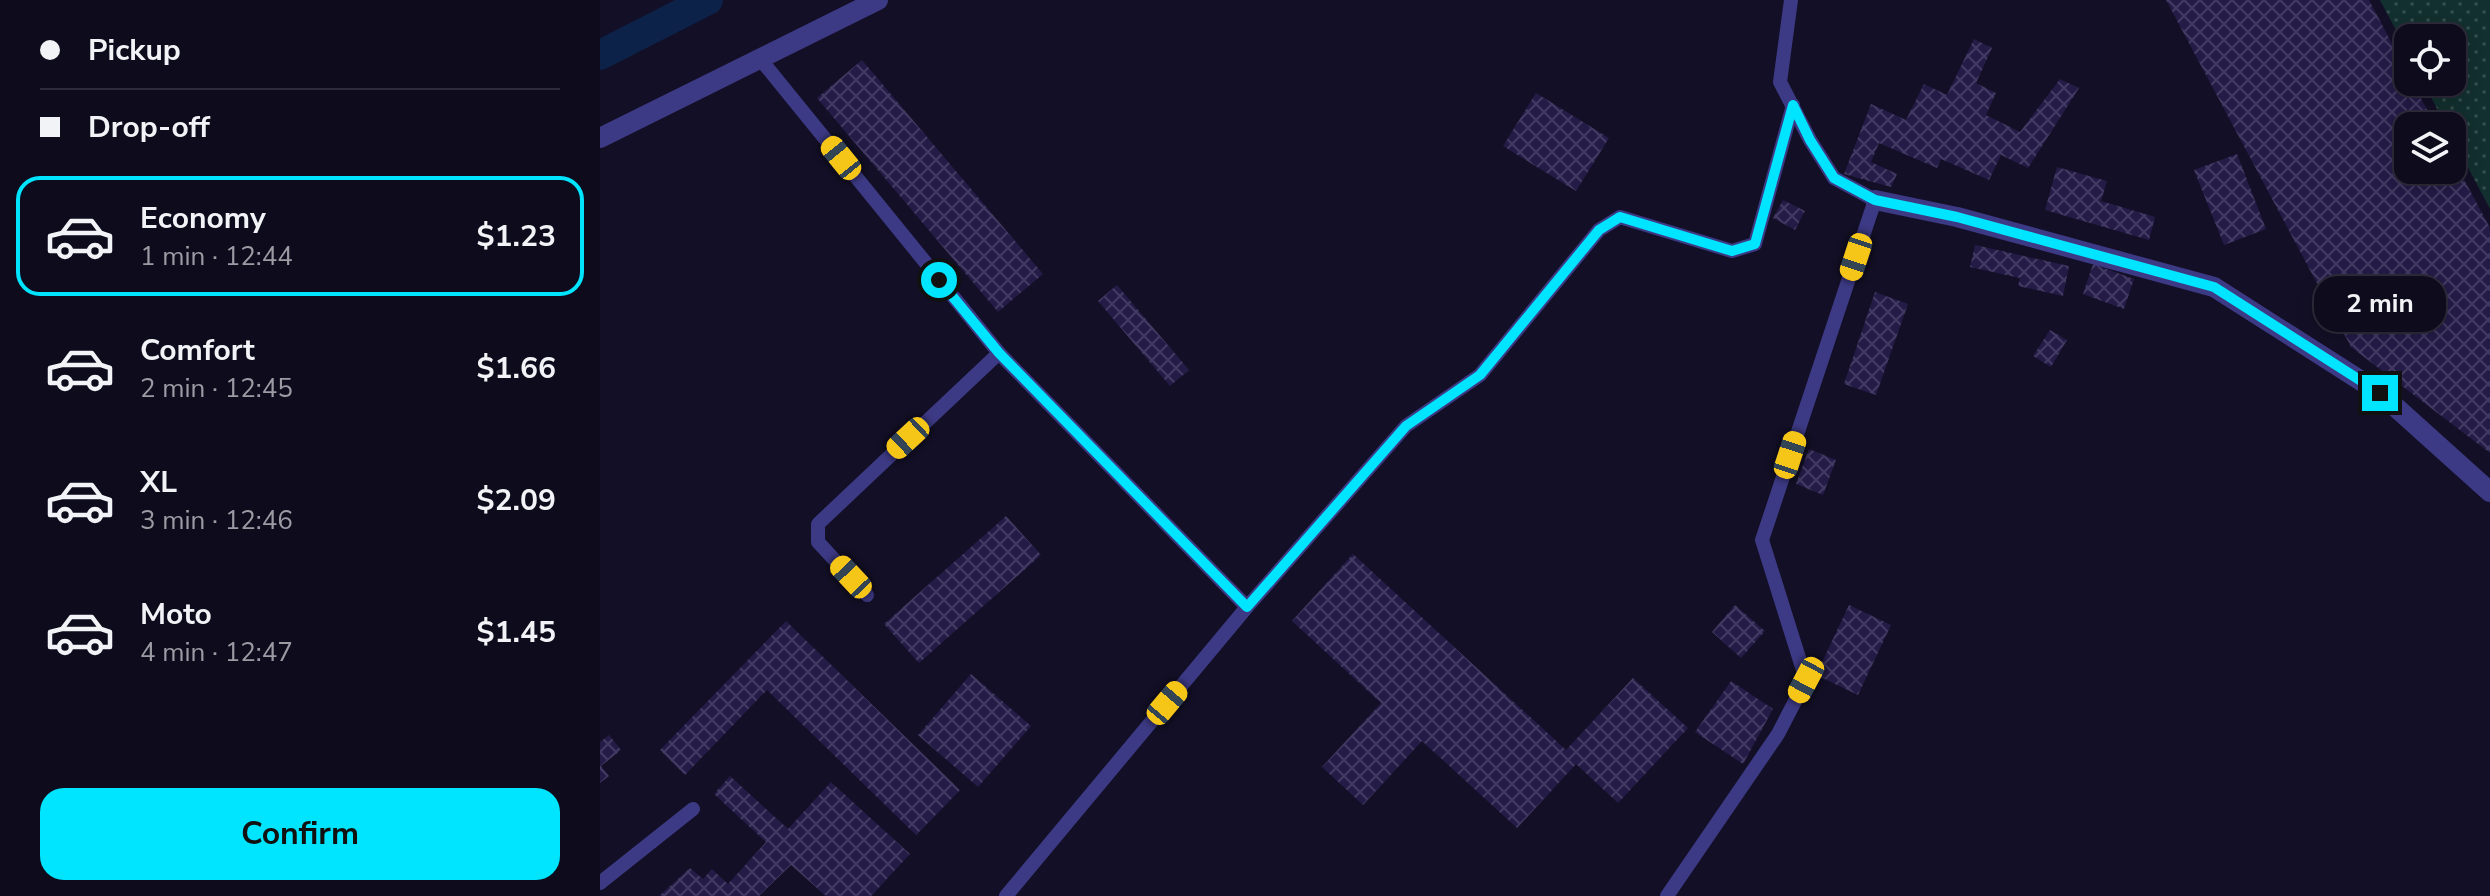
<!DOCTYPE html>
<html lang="en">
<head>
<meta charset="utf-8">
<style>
  body { margin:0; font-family:"Nunito Sans",sans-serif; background:#1c1929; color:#f1f3f6; height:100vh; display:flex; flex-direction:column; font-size:30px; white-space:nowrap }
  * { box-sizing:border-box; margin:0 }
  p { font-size:26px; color:#9b9ba3 }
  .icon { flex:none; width:44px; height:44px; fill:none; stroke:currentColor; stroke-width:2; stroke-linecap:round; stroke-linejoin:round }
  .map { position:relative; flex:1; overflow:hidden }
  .sheet { display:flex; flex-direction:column; background:#0e0b1c; width:600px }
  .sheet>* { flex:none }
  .hud { display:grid; align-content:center; height:176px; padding:0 40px; background:#0e0b1c }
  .buttons { position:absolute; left:1794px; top:24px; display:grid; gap:16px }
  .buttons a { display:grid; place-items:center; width:72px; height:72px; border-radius:16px; background:#0e0b1c; box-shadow:0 4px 20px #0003,0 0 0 2px #2e2b3b; font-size:40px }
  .end { position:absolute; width:36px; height:36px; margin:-18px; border:10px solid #00e5ff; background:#111; box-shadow:0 0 0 4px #111 }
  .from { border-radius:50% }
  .bubble { position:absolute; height:56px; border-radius:24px; background:#0e0b1c; box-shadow:0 4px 20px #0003,0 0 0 2px #2e2b3b; font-size:26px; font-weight:700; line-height:56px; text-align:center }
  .car { position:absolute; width:24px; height:48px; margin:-24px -12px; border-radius:10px; box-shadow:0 0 6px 2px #0007; background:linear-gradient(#f5c518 24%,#345 0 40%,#f5c518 0 76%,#345 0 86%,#f5c518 0) }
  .hud b { display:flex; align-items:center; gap:28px; height:76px; font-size:30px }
  .hud b+b { border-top:2px solid #2e2b3b }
  .hud i { width:20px; height:20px; background:#f1f3f6 }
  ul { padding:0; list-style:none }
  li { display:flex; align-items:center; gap:24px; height:120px; margin:0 16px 12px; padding:0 24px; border:4px solid transparent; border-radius:24px }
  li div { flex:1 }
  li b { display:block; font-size:30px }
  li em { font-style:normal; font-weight:700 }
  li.on { border-color:#00e5ff }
  li>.icon { width:72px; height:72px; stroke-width:1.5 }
  .cta { display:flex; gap:16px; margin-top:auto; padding:16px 40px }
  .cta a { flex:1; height:92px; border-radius:24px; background:#00e5ff; color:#111; font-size:32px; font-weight:700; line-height:92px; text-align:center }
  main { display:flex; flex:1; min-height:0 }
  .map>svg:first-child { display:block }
</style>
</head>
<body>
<main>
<section class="sheet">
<div class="hud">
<b><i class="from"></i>Pickup</b>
<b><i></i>Drop-off</b>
</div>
<ul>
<li class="on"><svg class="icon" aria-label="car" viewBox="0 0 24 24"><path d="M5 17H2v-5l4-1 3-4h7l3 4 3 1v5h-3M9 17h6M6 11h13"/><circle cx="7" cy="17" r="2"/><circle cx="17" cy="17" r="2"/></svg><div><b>Economy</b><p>1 min · 12:44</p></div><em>$1.23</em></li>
<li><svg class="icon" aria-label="car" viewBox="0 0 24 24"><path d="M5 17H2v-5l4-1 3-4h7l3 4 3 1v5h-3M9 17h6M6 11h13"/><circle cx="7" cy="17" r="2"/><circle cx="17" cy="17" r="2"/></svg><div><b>Comfort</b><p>2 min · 12:45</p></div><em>$1.66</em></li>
<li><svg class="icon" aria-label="car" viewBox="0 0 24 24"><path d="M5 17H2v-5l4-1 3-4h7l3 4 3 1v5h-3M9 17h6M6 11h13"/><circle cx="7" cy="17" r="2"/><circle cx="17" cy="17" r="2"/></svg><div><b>XL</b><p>3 min · 12:46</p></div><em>$2.09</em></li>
<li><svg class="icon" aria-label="car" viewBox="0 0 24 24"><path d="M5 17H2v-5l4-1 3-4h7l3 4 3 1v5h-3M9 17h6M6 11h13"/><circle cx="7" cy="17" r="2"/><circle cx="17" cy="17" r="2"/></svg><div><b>Moto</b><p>4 min · 12:47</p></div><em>$1.45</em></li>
</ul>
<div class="cta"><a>Confirm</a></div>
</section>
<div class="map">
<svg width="1890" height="896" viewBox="0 0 1890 896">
  <defs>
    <pattern id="grass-dots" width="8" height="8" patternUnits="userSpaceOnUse" patternTransform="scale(2)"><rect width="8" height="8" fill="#12302f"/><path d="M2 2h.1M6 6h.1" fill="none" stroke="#344d4e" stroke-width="1.8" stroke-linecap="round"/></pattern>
    <pattern id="building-cross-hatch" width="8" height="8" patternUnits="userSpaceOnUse" patternTransform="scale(2)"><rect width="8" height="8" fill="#241b47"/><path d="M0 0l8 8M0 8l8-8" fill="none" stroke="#433b63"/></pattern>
  </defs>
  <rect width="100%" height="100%" fill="#130f26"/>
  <!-- grass -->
  <polygon fill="url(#grass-dots)" points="1780,0 1890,0 1890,209 1852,137 1852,126 1846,126 1823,82 1852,82 1852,38 1808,38 1808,53"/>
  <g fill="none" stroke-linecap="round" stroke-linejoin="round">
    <!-- canal -->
    <polyline stroke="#0c2248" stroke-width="30" points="0,55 108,0"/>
  </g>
  <!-- building -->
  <g fill="url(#building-cross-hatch)">
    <polygon points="1566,0 1769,0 1808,74 1808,82 1812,82 1836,126 1808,126 1808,170 1852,170 1852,157 1890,228 1890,453 1751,347"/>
    <polygon points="1374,39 1392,48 1376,83 1396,93 1386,115 1420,132 1460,79 1479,88 1428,168 1401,155 1389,180 1341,159 1337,168 1279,143 1271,162 1297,174 1291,187 1244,174 1271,104 1306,120 1324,84 1347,95"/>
    <polygon points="262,60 443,274 398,312 217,98"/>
    <polygon points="936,93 1009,138 976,191 903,146"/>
    <polygon points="1637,154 1666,229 1624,245 1594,170"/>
    <polygon points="1457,167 1507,181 1501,201 1555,217 1549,240 1445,210"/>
    <polygon points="1183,200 1205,211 1195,230 1173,218"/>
    <polygon points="1375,245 1469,266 1463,296 1418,286 1420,278 1370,267"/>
    <polygon points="1493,264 1534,279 1524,309 1483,294"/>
    <polygon points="517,285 589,370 570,386 498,301"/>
    <polygon points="1275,292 1308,304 1276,395 1244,384"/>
    <polygon points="1450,330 1467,340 1451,367 1433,356"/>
    <polygon points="1209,449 1236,460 1223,495 1196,484"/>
    <polygon points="406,516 441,555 319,663 284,624"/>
    <polygon points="753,554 966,750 1033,678 1088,728 1018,803 976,764 917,828 822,741 763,805 722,767 781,703 692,621"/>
    <polygon points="1135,605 1165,631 1141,658 1112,632"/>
    <polygon points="1249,605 1291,625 1258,695 1216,675"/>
    <polygon points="186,621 360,790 316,835 167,690 85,775 60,750"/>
    <polygon points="371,674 431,726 378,787 318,735"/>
    <polygon points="1131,681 1173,709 1143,764 1095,732"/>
    <polygon points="9,735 21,750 1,766 9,776 0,783 0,742"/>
    <polygon points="130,776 188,829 231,782 310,854 271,896 226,896 191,865 159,896 59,896 90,868 103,879 112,869 128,884 166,842 114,794"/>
  </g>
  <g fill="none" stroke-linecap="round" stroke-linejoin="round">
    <!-- lane -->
    <g stroke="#3d3a85" stroke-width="14">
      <polyline points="161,60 399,353 647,607"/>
      <polyline points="267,595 218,542 218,524 399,353"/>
      <polyline points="0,883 93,809"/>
      <polyline points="406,896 647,607 806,426 880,375 999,230 1020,217 1132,251 1155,244 1193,105"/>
      <polyline points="1067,896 1178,734 1206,680 1162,540 1275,200 1234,178 1210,140 1180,82 1191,0"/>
    </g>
    <!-- street -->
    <g stroke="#3d3a85" stroke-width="20">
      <polyline points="0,138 278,0"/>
      <polyline points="1275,200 1357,217 1614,287 1780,393 1890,492"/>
    </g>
  </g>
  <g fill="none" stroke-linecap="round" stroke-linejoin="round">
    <!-- route -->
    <polyline stroke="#00e5ff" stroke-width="10" points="339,280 399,353 647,607 806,426 880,375 999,230 1020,217 1132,251 1155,244 1193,105 1210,140 1234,178 1275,200 1357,217 1614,287 1780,393"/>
  </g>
</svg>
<div class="buttons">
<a><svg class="icon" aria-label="locate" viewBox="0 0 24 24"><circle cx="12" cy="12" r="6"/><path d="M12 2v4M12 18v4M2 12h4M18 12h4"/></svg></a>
<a><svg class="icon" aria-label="layers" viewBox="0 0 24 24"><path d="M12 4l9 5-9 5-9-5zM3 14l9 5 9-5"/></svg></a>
</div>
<i class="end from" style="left:339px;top:280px"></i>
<i class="end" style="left:1780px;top:393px"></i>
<div class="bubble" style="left:1714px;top:276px;width:132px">2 min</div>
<i class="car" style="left:241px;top:158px;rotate:321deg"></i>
<i class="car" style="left:1256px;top:257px;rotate:198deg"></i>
<i class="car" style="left:308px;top:438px;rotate:227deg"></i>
<i class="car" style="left:1190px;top:455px;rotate:18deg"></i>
<i class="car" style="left:251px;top:577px;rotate:317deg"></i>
<i class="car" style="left:1206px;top:680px;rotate:208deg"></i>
<i class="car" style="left:567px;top:703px;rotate:40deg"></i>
</div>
</main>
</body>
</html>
